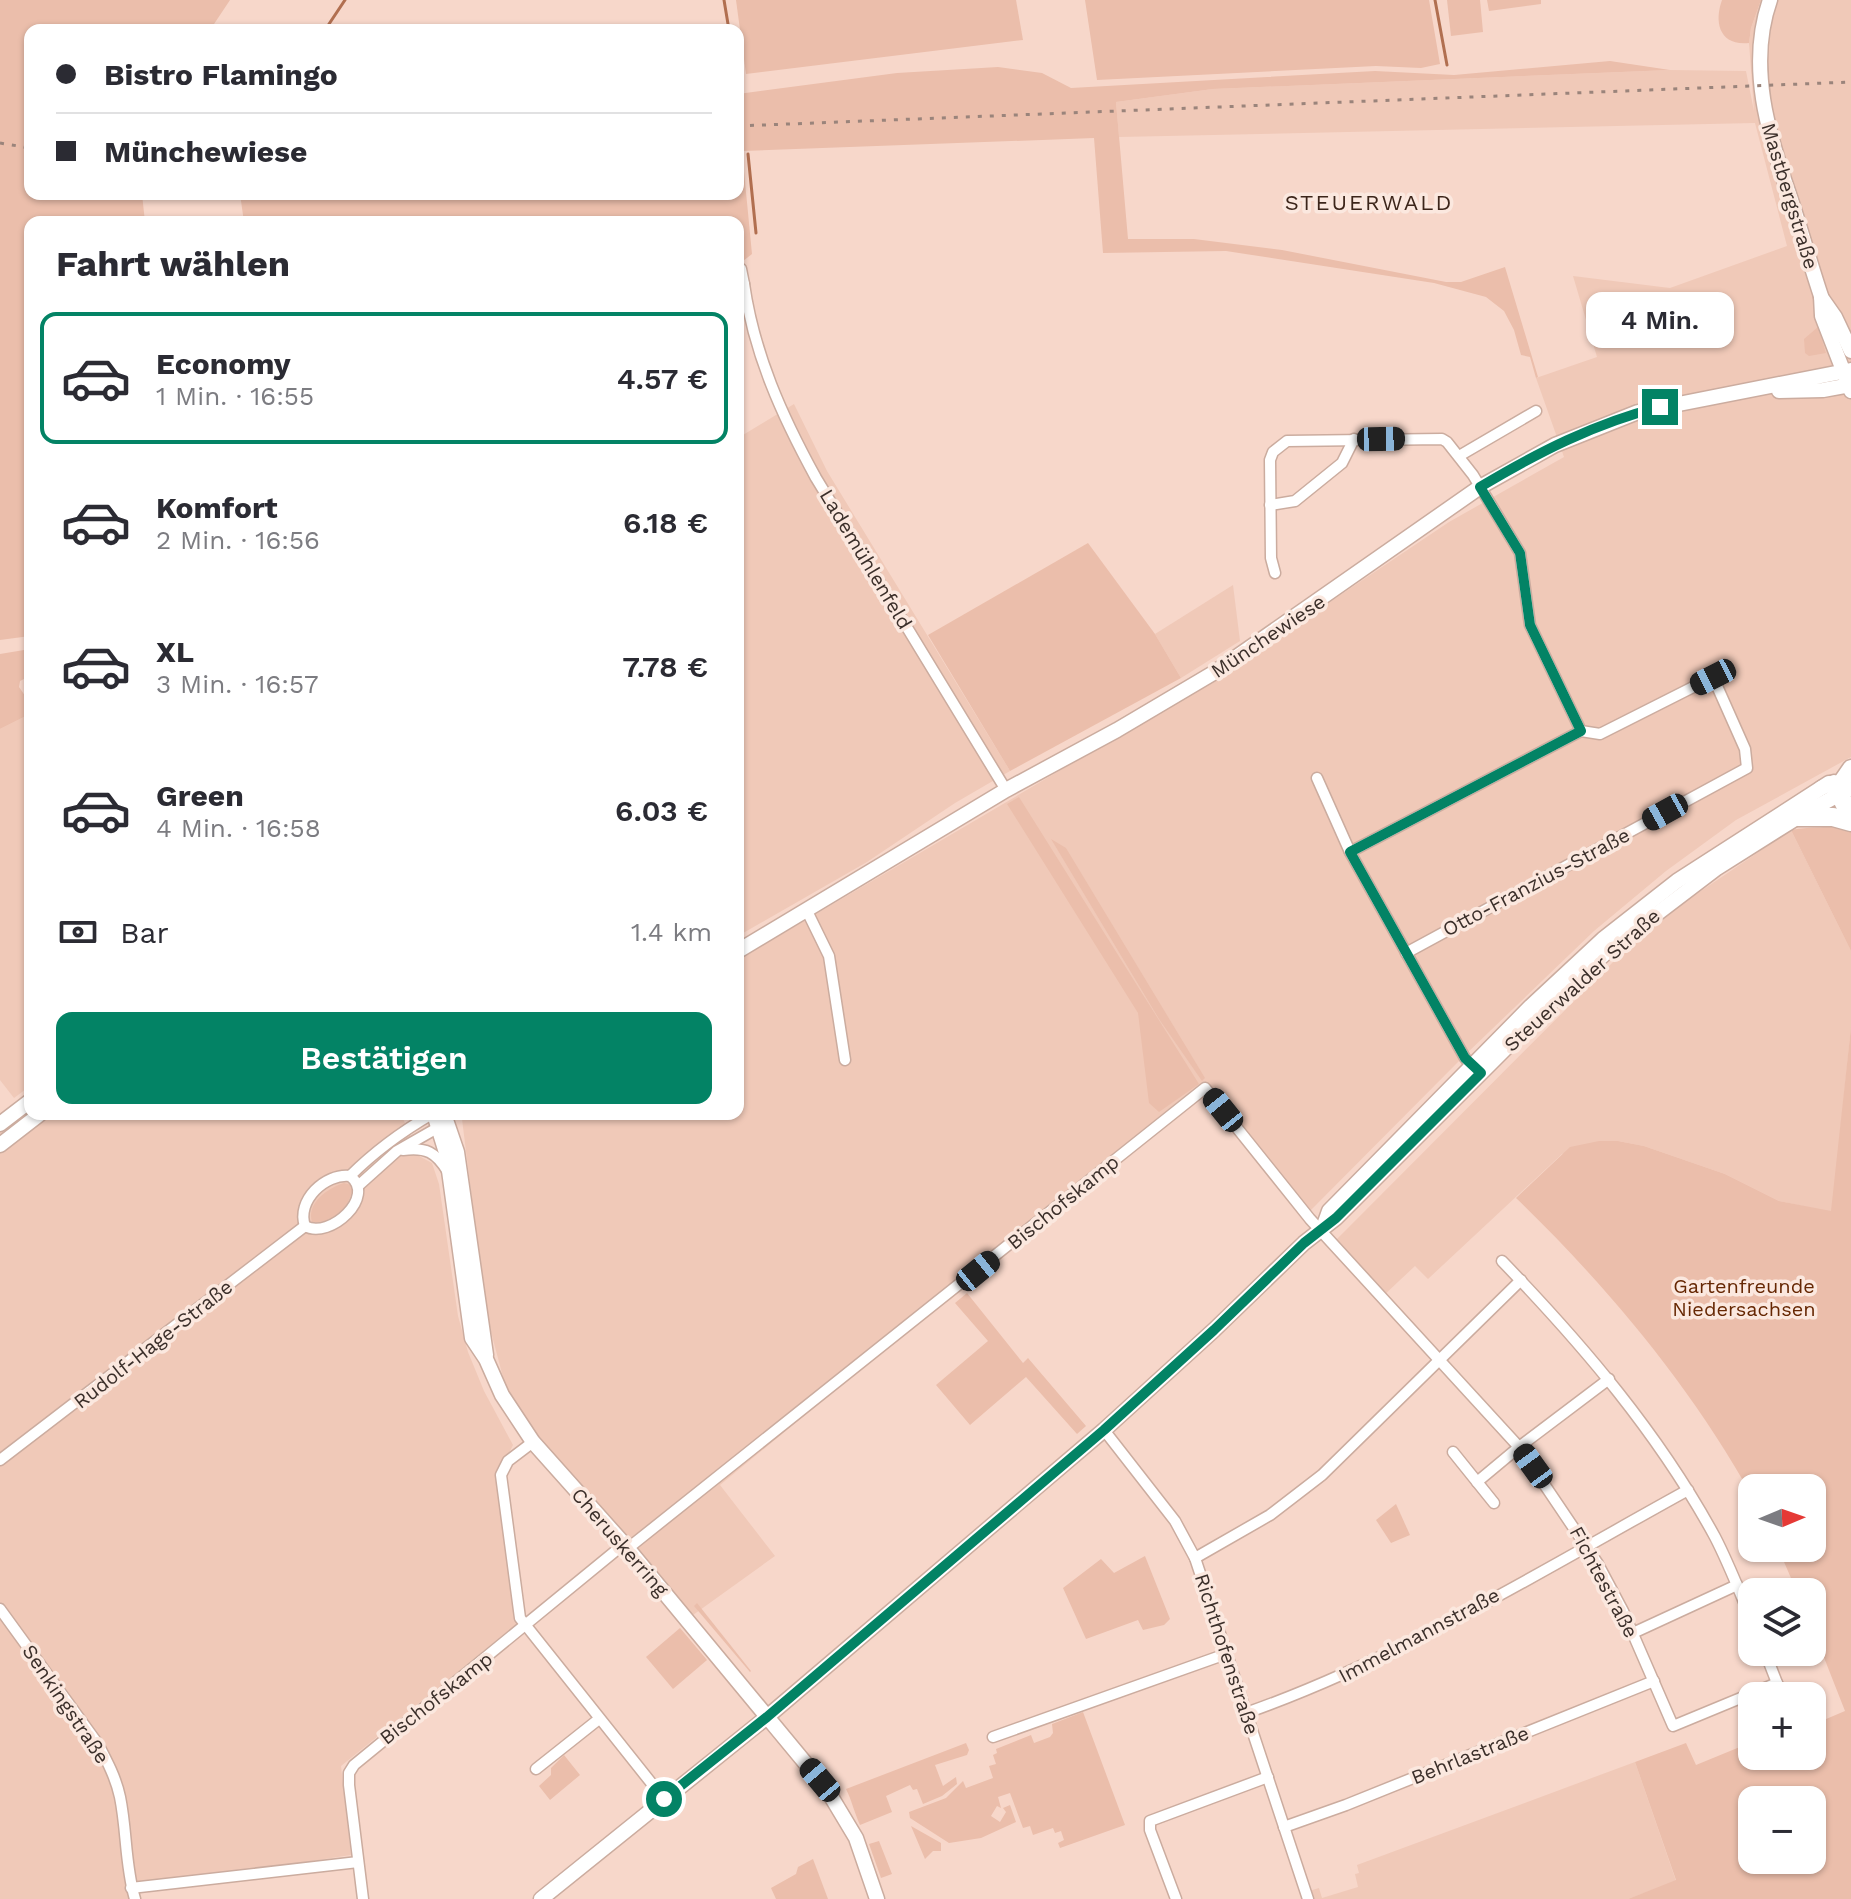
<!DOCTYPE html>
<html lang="de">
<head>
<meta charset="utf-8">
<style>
  body { margin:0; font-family:"Work Sans",sans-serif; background:#f7f7f7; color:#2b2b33; height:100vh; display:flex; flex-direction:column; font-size:30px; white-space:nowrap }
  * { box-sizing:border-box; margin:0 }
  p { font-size:26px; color:#7c7c81 }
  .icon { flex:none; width:44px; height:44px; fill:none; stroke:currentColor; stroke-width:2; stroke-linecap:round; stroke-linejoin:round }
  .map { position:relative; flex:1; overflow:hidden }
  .details { position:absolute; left:24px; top:216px; width:720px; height:904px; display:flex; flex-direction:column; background:#fff; border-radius:16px; box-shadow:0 2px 6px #0004 }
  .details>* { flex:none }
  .guide { position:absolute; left:24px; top:24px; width:720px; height:176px; border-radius:16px; box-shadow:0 2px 6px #0004; display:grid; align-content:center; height:176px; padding:0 32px; background:#fff }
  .needle { width:52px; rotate:88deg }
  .buttons { position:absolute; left:1738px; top:1474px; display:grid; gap:16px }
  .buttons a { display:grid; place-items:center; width:88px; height:88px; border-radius:16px; background:#fff; box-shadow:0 2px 6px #0004; font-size:40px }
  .end { position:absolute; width:36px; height:36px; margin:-18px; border:10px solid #038365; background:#fff; box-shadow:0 0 0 4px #fff }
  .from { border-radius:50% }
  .bubble { position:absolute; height:56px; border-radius:16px; background:#fff; box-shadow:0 2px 6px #0004; font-size:26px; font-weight:600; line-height:56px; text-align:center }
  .car { position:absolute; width:24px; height:48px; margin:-24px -12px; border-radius:10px; box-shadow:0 0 6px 2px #0007; background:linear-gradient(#222 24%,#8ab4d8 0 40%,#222 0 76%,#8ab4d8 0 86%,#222 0) }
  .guide b { display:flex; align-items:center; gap:28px; height:76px; font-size:30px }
  .guide b+b { border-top:2px solid #e1e1e2 }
  .guide i { width:20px; height:20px; background:#2b2b33 }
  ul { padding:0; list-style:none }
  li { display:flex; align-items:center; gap:24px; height:132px; margin:0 16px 12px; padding:0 16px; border:4px solid transparent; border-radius:16px }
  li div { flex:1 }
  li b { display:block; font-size:30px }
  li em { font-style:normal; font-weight:600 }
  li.on { border-color:#038365 }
  li>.icon { width:72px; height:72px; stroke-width:1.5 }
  h2 { padding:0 32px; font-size:36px; line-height:96px }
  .pay { display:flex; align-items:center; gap:20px; height:88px; padding:0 32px; font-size:30px }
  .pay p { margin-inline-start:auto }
  .action { display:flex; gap:16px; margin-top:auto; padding:16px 32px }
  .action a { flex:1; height:92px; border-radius:16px; background:#038365; color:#fff; font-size:32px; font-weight:600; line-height:92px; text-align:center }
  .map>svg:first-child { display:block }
</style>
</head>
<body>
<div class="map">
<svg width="1851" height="1899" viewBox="0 0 1851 1899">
  <rect width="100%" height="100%" fill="#f7d7ca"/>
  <!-- built -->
  <g fill="#f0c9b8">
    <polygon points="1761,0 1851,0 1851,757 1736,820 1666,871 1594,931 1463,1057 1307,1214 1202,1089 720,1485 775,1556 686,1620 544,1453 508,1396 486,1313 462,1119 470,1114 738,1114 738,960 1217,678 1449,522 1564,457 1536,378 1597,357 1573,276 1670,288 1787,246 1755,123 1119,137 1116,102 1213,89 1670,70 1746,71 1754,111 1749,43 1751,28"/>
    <polygon points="794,404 827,471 1010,771 955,803 867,862 738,936 738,438"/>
    <polygon points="1233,585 1240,641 1181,678 1155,634"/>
    <polygon points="30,714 30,1086 14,1098 0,1080 0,729"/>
    <polygon points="1791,830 1851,951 1851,1027 1832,1212 1779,1201 1725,1174 1644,1146 1618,1141 1562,1154 1428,1279 1415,1266 1382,1297 1334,1242 1617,958 1670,912"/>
    <polygon points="52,1114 401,1114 419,1156 432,1163 439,1184 458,1316 468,1352 484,1391 513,1445 502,1467 518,1623 341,1766 351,1855 133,1888 135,1899 0,1899 0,1127 13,1142"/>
    <polygon points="1635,1762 1676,1881 1628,1899 1312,1899 1309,1891 1319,1888 1322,1898 1358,1887 1355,1874 1359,1873 1357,1865"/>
  </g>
  <!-- green -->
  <g fill="#ebbeab" fill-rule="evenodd">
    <polygon points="0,0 230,0 210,30 30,30 30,194 142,194 145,222 30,222 30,636 0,640"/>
    <polygon points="736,0 1016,0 1023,40 746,74"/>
    <polygon points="1085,0 1429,0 1440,64 1421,68 1376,66 1097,80"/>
    <polygon points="1447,0 1480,0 1483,32 1451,36"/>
    <polygon points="1487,0 1541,0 1541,4 1489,11"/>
    <path d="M1722,0h39l-10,28 -2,15c-30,3 -35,-21 -27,-43z"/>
    <polygon points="1610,61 1670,70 1213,89 1116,102 1128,239 1194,239 1282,250 1446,282 1461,282 1505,267 1538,377 1536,378 1530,357 1521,355 1514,330 1504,311 1486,297 1434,283 1226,251 1103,253 1094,138 742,151 752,254 738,265 738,222 244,222 240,194 738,194 738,94 897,73 998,67 1042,73 1071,88 1375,71 1454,75"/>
    <polygon points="1818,327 1826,353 1809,356 1805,353 1804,339"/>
    <polygon points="1088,543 1155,634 1181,678 1010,771 928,635"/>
    <polygon points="30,649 30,676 20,681 19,687 30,703 30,714 0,729 0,654"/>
    <polygon points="1019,797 1199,1084 1159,1112 1149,1103 1138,1013 1007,804"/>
    <path d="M1851,822v129l-60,-121c21,-4 40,-1 60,-8z"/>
    <polygon points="1051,839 1066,848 1205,1078 1202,1081 1159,1019"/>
    <path d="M1851,1027v872h-223l48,-19 -41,-118 51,-19 10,22 56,-23v14h60v-31l33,-14 -33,-84v-35h-15l-19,-44h34v-60h-60v8c-62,-111 -145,-210 -236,-298l54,-51 29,-6h19l26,5 81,28 54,27 52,10zM1812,1800v60h-60v-60z"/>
    <path d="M344,1183l7,2 1,4c-2,19 -21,35 -40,33 -6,-19 16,-34 32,-39z"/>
    <polygon points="967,1293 1023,1363 1028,1358 1086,1426 1077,1434 1026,1377 970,1425 936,1385 988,1341 955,1303"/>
    <polygon points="1396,1504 1410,1535 1391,1543 1376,1520"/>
    <polygon points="1145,1556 1170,1619 1164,1625 1143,1630 1138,1620 1086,1639 1063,1588 1101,1559 1114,1573"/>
    <polygon points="697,1603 751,1671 750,1672 694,1606"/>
    <polygon points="680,1628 707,1660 673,1689 646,1657"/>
    <polygon points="1083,1712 1125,1825 1060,1848 1058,1843 1064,1840 1061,1831 1055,1833 1053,1828 1033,1835 1030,1826 1023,1828 1010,1793 998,1797 1001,1808 997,1806 991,1816 1000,1822 1006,1812 1003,1808 1010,1805 1016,1822 981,1838 949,1843 910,1818 909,1812 946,1798 963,1781 966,1788 993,1778 989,1766 996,1764 993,1755 997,1753 996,1749 1031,1735 1034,1743 1050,1737 1053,1733 1052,1724"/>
    <path d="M966,1743l3,7 -2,5 -32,10 8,21 13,-9 1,7 -15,12 -19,8 -6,-15 -4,1 -3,-5 -24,11 6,16 -32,13c-6,-13 -8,-24 -14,-36z"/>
    <polygon points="564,1755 580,1775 550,1800 539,1786 551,1775 551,1768"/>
    <polygon points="911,1826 941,1843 941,1851 933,1851 925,1859"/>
    <polygon points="879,1841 892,1874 881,1878 869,1844"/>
    <polygon points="813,1859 828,1899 776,1899 771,1888 796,1874 798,1867"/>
  </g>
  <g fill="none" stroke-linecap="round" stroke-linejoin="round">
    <!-- stream -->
    <g stroke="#b16f50" stroke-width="3">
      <polyline points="724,0 729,30"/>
      <polyline points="1435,0 1447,65"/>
      <polyline points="325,30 345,0"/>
      <polyline points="748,154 756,233"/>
    </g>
    <!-- street casing -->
    <g stroke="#cbac9f" stroke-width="13">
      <g id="street">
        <polyline points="741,269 744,284"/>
        <path d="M738,289l6,-5c10,70 38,132 72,194l190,312"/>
        <polyline points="1459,456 1536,411"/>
        <polyline points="1270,505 1295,501 1342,463 1354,439"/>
        <polyline points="1275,573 1271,558 1270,460 1273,452 1287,441 1442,439 1447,442 1473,475 1520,553 1530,625 1581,731 1350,852"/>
        <polyline points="1317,778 1350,852 1465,1058 1472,1066"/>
        <polyline points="807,911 829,956 845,1060"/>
        <polyline points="1406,953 1747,768 1745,749 1713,677 1600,734 1581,731"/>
        <path d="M403,1150c23,-3 33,2 45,22"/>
        <path d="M350,1176c27,20 -20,64 -45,50 -9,-25 20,-53 45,-50 25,-25 51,-44 82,-62"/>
        <polyline points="358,1186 397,1151 439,1127"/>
        <path d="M1502,1261c81,84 157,173 213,276 14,27 25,56 37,84"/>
        <polyline points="1104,1430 1175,1521 1195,1558 1308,1899"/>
        <polyline points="533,1442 508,1461 501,1475 520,1618 664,1799"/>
        <polyline points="1453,1452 1494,1503"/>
        <polyline points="0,1460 305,1226"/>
        <polyline points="1477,1482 1519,1447 1609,1379"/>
        <polyline points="627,1549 1205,1088 1310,1219 1519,1447 1598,1564 1623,1611 1673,1726 1777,1683"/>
        <polyline points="1195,1558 1270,1515 1322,1475 1521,1280"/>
        <path d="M0,1609l98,135c9,17 18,34 22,53 7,34 5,69 15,102"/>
        <polyline points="1633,1633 1737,1585"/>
        <polyline points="1765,1652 1782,1696"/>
        <path d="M1246,1713c156,-55 298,-144 442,-223"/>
        <polyline points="993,1737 1226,1654"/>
        <polyline points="536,1769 599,1719"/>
        <polyline points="1284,1827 1346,1805 1654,1681"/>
        <polyline points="131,1888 358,1862"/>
        <polyline points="363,1899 349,1785 349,1773 354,1765 624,1544"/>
        <polyline points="1176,1899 1150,1830 1150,1821 1268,1777"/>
      </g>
    </g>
    <!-- secondary casing -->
    <g stroke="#cbac9f" stroke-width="17">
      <g id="secondary">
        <path d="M1770,0c-23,65 -2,134 20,197 11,33 20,66 31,99l1,20 29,75"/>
        <polyline points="1821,297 1835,317 1851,351"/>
        <polyline points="1779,391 1823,390 1851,385"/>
        <polyline points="738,951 1006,790 1117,730 1215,672 1480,487 1555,445 1638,412 1851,370"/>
        <polyline points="434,1114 447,1156 472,1338 486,1359 502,1395 533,1442 624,1544 826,1788 856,1838 877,1899"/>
        <polyline points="444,1114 457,1152 486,1355"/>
        <polyline points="0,1124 30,1101"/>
        <polyline points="0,1145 40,1114"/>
        <polyline points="1324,1225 1329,1211 1531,1006 1603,939 1677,881 1829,783"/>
        <polyline points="541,1899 767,1717 1104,1430 1214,1330 1304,1243 1336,1218 1562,992 1608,951 1717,868 1798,817 1849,789 1834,782 1821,788"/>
      </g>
    </g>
    <!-- primary casing -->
    <g stroke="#cbac9f" stroke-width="19">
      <polyline id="primary" points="1840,795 1842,781 1851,768"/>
    </g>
    <!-- highway casing -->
    <g stroke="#cbac9f" stroke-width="21">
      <g id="highway">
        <polyline points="1840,795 1851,817"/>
        <polyline points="1798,817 1833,817 1851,822"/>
      </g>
    </g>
    <!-- street -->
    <use href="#street" stroke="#fff" stroke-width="10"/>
    <!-- secondary -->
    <use href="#secondary" stroke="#fff" stroke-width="14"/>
    <!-- primary -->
    <use href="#primary" stroke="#fff" stroke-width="16"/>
    <!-- highway -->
    <use href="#highway" stroke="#fff" stroke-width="18"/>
    <!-- rail -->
    <g stroke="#9a847b" stroke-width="3" stroke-dasharray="4 8" stroke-linecap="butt">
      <polyline points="738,126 1851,82"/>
      <polyline points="0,143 30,148"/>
    </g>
  </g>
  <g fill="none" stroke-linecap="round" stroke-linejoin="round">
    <!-- route -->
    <path stroke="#038365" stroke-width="10" d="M664,1799l103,-82 337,-287 110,-100 90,-87 32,-25 145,-145 -16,-15 -115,-206 231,-121 -51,-106 -10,-72 -40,-66c57,-34 115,-64 180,-80"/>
  </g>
  <g text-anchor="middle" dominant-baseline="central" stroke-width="7" stroke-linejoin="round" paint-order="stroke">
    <!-- street labels -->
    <g font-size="20" fill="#3b2f2a" stroke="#fbe8df">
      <text transform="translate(1790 196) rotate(73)">Mastbergstraße</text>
      <text transform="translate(866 559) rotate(59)">Lademühlenfeld</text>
      <text transform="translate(1268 636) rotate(-34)">Münchewiese</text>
      <text transform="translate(1536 882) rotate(-28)">Otto-Franzius-Straße</text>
      <text transform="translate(1582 980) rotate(-42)">Steuerwalder Straße</text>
      <text transform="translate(1063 1202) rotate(-39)">Bischofskamp</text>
      <text transform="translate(153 1344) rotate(-38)">Rudolf-Hage-Straße</text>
      <text transform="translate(620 1542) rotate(49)">Cheruskerring</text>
      <text transform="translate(1604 1582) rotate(62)">Fichtestraße</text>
      <text transform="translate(1419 1635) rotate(-28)">Immelmannstraße</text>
      <text transform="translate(1227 1654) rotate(72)">Richthofenstraße</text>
      <text transform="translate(436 1698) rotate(-38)">Bischofskamp</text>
      <text transform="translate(66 1704) rotate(56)">Senkingstraße</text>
      <text transform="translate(1470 1755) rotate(-22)">Behrlastraße</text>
    </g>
    <!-- park labels -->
    <g font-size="20" fill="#662703" stroke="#fbe8df">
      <text x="1744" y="1286">Gartenfreunde<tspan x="1744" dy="23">Niedersachsen</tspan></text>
    </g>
    <!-- neighbourhood labels -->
    <g font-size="22" letter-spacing="2" fill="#3c251a" stroke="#fbe8df">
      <text x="1369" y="202">STEUERWALD</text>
    </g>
  </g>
</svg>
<div class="buttons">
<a><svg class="needle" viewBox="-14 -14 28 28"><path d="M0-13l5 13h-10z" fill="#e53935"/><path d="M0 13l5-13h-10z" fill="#7c7c81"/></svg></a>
<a><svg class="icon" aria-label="layers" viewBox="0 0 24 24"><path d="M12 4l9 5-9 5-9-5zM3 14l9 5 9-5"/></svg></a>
<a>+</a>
<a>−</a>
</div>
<i class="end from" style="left:664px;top:1799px"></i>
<i class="end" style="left:1660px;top:407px"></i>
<div class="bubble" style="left:1586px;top:292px;width:148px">4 Min.</div>
<i class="car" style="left:1381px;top:439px;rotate:89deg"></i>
<i class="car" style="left:1713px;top:677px;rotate:243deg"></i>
<i class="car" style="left:1665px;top:812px;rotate:241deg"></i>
<i class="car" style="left:1223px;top:1110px;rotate:321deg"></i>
<i class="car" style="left:978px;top:1271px;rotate:51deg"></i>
<i class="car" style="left:1533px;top:1466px;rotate:324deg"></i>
<i class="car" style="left:820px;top:1780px;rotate:320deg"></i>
<div class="guide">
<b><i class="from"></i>Bistro Flamingo</b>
<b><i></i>Münchewiese</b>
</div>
<section class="details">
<h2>Fahrt wählen</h2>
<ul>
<li class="on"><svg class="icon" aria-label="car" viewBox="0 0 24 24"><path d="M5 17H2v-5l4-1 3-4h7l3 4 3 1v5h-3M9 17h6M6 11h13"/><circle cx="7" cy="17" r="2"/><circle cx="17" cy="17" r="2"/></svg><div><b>Economy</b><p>1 Min. · 16:55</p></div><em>4.57 €</em></li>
<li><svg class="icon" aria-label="car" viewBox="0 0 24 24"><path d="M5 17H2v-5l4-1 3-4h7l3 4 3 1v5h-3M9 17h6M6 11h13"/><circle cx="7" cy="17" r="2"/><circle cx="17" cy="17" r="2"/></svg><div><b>Komfort</b><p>2 Min. · 16:56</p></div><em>6.18 €</em></li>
<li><svg class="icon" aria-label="car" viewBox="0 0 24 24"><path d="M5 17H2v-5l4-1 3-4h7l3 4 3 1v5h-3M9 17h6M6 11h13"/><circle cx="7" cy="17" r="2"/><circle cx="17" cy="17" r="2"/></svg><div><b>XL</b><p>3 Min. · 16:57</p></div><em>7.78 €</em></li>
<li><svg class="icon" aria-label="car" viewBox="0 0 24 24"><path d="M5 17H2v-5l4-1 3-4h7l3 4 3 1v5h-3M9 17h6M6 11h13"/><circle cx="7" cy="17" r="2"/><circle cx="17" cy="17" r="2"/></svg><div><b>Green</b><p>4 Min. · 16:58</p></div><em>6.03 €</em></li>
</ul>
<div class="pay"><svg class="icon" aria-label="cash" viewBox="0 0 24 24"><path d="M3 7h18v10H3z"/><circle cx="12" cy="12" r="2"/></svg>Bar<p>1.4 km</p></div>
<div class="action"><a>Bestätigen</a></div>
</section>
</div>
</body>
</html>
